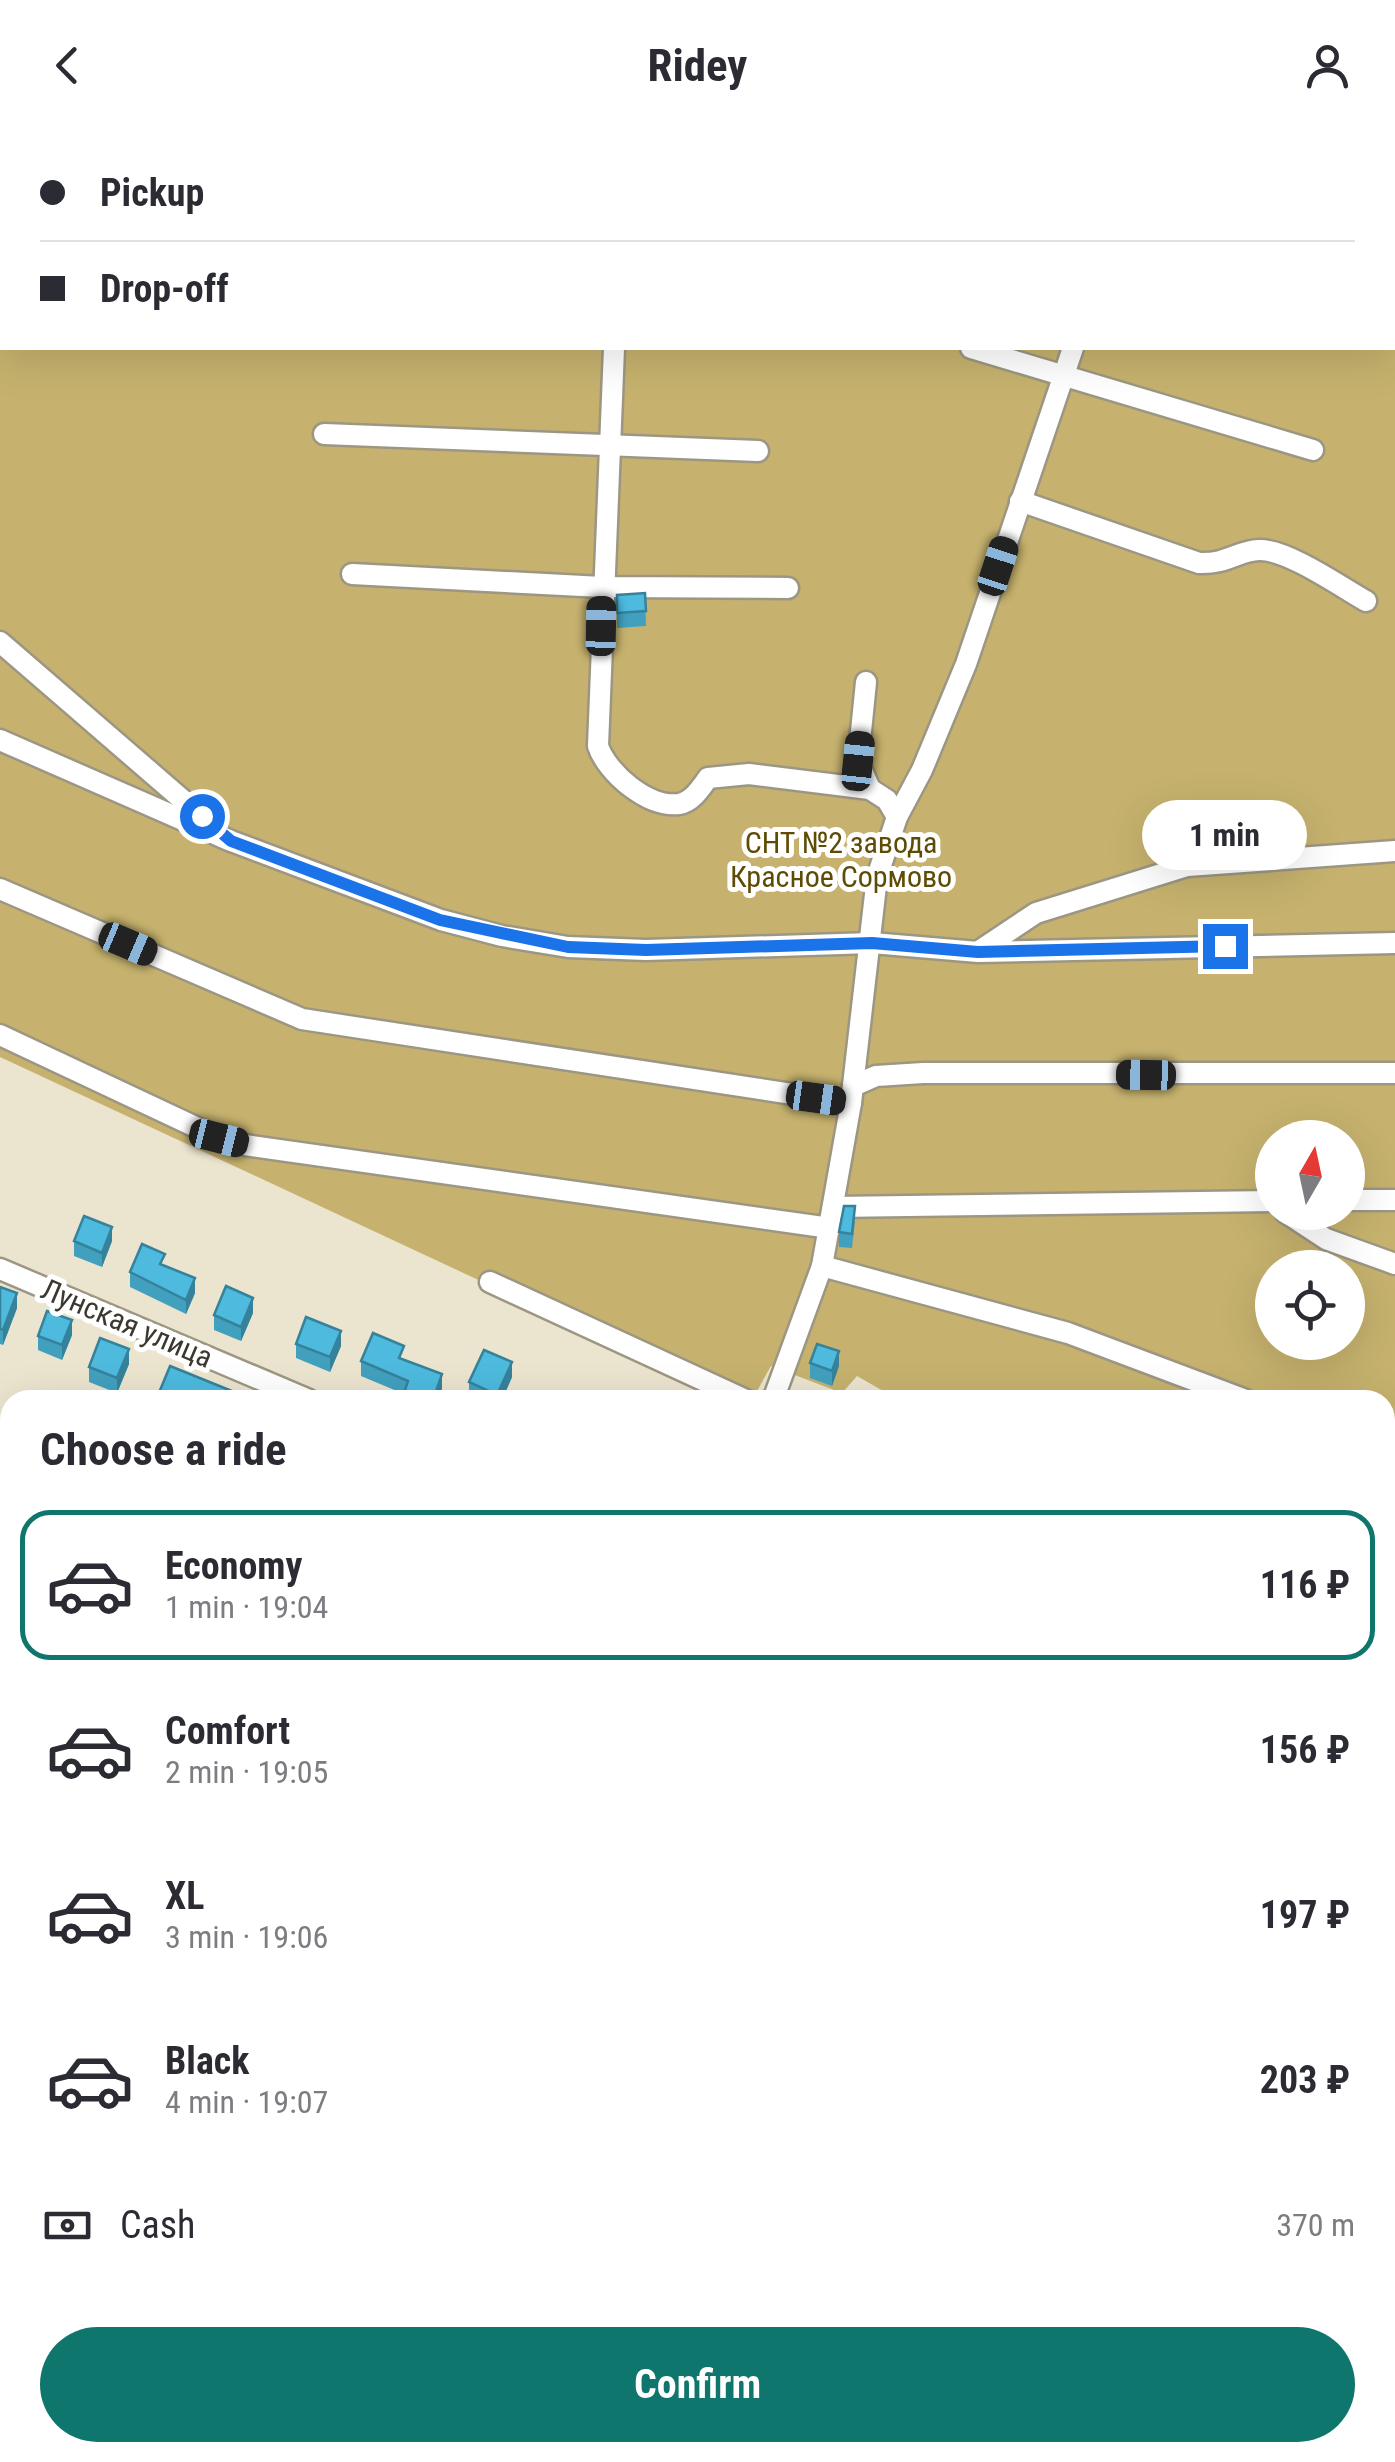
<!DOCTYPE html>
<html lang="en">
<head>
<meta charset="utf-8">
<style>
  body { margin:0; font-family:"Roboto Condensed",sans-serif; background:#f2f2f3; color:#2b2b33; height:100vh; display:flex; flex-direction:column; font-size:38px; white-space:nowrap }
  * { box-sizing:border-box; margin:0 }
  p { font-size:32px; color:#7c7c81 }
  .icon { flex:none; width:55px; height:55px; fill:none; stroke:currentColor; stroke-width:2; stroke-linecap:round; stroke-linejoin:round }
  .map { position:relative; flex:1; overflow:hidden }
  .panel { position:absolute; left:0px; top:1260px; width:1395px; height:1072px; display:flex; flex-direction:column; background:#fff; border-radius:30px 30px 0 0; box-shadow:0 10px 40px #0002 }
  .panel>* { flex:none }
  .banner { position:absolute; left:0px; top:0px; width:1395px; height:220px; box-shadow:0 10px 40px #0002; display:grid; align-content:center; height:220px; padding:0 40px; background:#fff }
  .needle { width:65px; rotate:9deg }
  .tools { position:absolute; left:1255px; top:990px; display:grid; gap:20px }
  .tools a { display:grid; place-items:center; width:110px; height:110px; border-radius:50%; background:#fff; box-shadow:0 10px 40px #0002; font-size:50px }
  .end { position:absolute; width:45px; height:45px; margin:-22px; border:12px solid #1a73e8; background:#fff; box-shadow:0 0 0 5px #fff }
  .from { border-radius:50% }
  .bubble { position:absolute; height:70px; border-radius:35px; background:#fff; box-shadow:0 10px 40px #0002; font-size:32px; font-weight:700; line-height:70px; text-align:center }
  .car { position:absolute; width:30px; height:60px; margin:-30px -15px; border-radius:12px; box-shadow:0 0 8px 2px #0007; background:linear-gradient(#222 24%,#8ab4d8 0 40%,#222 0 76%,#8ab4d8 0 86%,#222 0) }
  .banner b { display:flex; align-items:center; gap:35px; height:95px; font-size:38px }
  .banner b+b { border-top:2px solid #e1e1e2 }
  .banner i { width:25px; height:25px; background:#2b2b33 }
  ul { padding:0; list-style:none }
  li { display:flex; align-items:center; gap:30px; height:150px; margin:0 20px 15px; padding:0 20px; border:5px solid transparent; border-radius:30px }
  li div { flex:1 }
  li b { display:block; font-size:38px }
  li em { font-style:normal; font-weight:700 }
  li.current { border-color:#0f766e }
  li>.icon { width:90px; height:90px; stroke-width:1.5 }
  h2 { padding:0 40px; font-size:45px; line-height:120px }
  .pay { display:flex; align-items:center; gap:25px; height:110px; padding:0 40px; font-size:38px }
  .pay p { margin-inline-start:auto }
  .cta { display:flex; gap:20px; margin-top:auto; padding:20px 40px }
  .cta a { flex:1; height:115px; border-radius:60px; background:#0f766e; color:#fff; font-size:40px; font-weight:700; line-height:115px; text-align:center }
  header { display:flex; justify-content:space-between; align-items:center; height:130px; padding:0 40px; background:#fff; font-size:45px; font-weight:700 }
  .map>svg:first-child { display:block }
</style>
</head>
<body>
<header><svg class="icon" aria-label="back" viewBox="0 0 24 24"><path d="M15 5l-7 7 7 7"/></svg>Ridey<svg class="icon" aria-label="person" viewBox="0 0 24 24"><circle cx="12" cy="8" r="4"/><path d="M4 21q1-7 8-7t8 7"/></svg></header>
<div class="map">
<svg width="1395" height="2332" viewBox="0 0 1395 2332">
  <rect width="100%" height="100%" fill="#ebe4cf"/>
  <!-- green -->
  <path fill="#c6b26e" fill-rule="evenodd" d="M0,0h1395v1442l-10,-2v-170h-486l-42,-24 -15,17 -71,-27 -19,34h-16l-736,-343zM2,2h1390v216h-1390zM1272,1008h76v74h-76zM1272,1138h76v74h-76z"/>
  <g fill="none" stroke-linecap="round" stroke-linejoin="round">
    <!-- lane casing -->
    <g stroke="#9c9682" stroke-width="15">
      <polyline id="lane" points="1181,2332 1181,2322"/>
    </g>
    <!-- street casing -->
    <g stroke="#9c9682" stroke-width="25">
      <g id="street">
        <polyline points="1390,2 1395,1"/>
        <polyline points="0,108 2,107"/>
        <polyline points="1392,198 1395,199"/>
        <path d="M614,218l-16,398c9,27 50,62 81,58 13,-2 22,-16 29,-26l41,-4 121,15 17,11 10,17"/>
        <polyline points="971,218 1313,320"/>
        <polyline points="324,304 758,321"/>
        <path d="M1020,371l179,62c30,1 37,-12 60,-13 28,-1 82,37 107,51"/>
        <polyline points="352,444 602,457 788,458"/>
        <polyline points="0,512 214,697"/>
        <polyline points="866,552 858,631 870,659"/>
        <polyline points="0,610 231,711 441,790 502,806 568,817 646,820 872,813 978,822 1395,813"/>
        <polyline points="0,759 302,889 851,973"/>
        <polyline points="979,821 1036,783 1187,736 1395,721"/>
        <polyline points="0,905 219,1008 245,1015 830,1098"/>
        <polyline points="853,956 876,946 923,943 1395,943"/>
        <polyline points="1348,1070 1395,1070"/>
        <polyline points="834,1077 1272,1071"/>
        <polyline points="1285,1082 1326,1109 1395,1134"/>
        <polyline points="822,1136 1068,1203 1246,1270"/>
        <polyline points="0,1139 309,1270"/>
        <polyline points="490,1152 746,1270"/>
        <polyline points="773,1270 822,1136 851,973 877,747 897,687 922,640 966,534 1073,218"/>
        <polyline points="1385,1313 1395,1315"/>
        <polyline points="1385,1597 1395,1548"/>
        <polyline points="1385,1704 1395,1707"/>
        <polyline points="0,1967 10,1970"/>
        <polyline points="0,2250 10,2256"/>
        <polyline points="122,2322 138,2332"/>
        <polyline points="539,2332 541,2322"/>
      </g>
    </g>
    <!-- primary casing -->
    <g stroke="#9c9682" stroke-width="38">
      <g id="primary">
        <polyline points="0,1599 10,1604"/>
        <polyline points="1385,2153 1395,2154"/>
      </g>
    </g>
    <!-- path -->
    <polyline stroke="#ada797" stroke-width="4" stroke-dasharray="10 5" stroke-linecap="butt" points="0,1636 10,1640"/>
    <!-- lane -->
    <use href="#lane" stroke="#fff" stroke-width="10"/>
    <!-- street -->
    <use href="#street" stroke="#fff" stroke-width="20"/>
    <!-- primary -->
    <use href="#primary" stroke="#fff" stroke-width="32"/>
  </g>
  <!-- wall -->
  <g fill="#42a0bf">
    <polygon points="645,463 646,496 617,498 617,465"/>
    <polygon points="855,1091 852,1118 839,1117 839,1102"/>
    <polygon points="74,1111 112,1111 102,1137 74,1126"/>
    <polygon points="165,1136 195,1163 186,1184 130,1157 130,1142"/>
    <polygon points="0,1157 17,1178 3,1215 0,1214"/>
    <polygon points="253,1183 241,1211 214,1200 214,1185"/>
    <polygon points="72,1205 62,1230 38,1220 38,1206"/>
    <polygon points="296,1214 341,1216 330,1242 296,1228"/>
    <polygon points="404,1230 442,1259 438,1270 404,1270 404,1264 361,1246 361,1231"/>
    <polygon points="810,1233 839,1236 832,1256 810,1248"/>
    <polygon points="129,1234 117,1263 89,1252 89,1237"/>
    <polygon points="512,1247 502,1270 476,1270 469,1267 469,1252"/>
    <polygon points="10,1486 10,1527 0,1523 0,1508"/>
    <polygon points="10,1656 10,1699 0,1693 0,1672"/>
    <polygon points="1385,1732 1395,1734 1389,1785 1385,1784"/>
    <polygon points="0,1821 6,1870 10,1872 10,1931 0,1925"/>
    <polygon points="1385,2034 1395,2035 1395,2100 1385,2099"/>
    <polygon points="0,2106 10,2111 10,2165 0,2160"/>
    <polygon points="1395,2194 1395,2240 1387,2239 1387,2224"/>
  </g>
  <!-- shaded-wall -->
  <g fill="#36829b">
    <polygon points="112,1097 112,1111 102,1137 102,1123"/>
    <polygon points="195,1148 195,1163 186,1184 186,1170"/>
    <polygon points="17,1163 17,1178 3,1215 3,1200"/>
    <polygon points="253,1168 253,1183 241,1211 241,1197"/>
    <polygon points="72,1190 72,1205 62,1230 62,1215"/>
    <polygon points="341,1201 341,1216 330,1242 330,1227"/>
    <polygon points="129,1219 129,1234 117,1263 117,1248"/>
    <polygon points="839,1221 839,1236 832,1256 832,1241"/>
    <polygon points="512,1232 512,1247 502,1270 497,1270 497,1265"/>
    <polygon points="442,1244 442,1259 438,1270 433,1270"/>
    <polygon points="1395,1741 1395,1755 1389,1785 1389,1771"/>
    <polygon points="10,1848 10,1862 0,1879 0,1865"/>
    <polygon points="280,2322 283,2322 282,2332 275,2332"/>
  </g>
  <!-- building -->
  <g fill="#4dbade" stroke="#36829b" stroke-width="2.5">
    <polygon points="645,463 646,481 617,483 617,465"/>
    <polygon points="844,1076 855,1076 852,1104 839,1102"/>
    <polygon points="84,1086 112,1097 102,1123 74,1111"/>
    <polygon points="142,1114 165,1124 160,1134 195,1148 186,1170 130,1142"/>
    <polygon points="226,1156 253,1168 241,1197 214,1185"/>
    <polygon points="0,1157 17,1163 3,1200 0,1199"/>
    <polygon points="47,1181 72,1190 62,1215 38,1206"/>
    <polygon points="306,1187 341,1201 330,1227 296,1214"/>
    <polygon points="373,1203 404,1216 399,1228 442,1244 433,1270 422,1270 404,1263 408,1251 361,1231"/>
    <polygon points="100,1208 129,1219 117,1248 89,1237"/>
    <polygon points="817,1214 839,1221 832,1241 810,1233"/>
    <polygon points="484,1220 512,1232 497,1265 469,1252"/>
    <polygon points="170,1236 254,1270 156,1270"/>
    <polygon points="10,1486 10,1514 0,1510"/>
    <polygon points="9,1655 10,1656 10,1684 0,1679 0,1672"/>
    <polygon points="1385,1732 1395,1734 1389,1771 1385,1770"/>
    <polygon points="0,1821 10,1827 10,1848 0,1865"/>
    <polygon points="0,1866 10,1872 10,1916 0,1911"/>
    <polygon points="1385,2034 1395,2035 1395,2085 1385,2085"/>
    <polygon points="0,2106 10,2111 10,2150 0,2145 0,2140 5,2131 0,2129"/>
    <polygon points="1390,2193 1395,2194 1395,2225 1387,2224"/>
    <polygon points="70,2322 87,2322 106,2332 65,2332"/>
    <polygon points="247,2322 280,2322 275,2332 255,2332 245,2327"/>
  </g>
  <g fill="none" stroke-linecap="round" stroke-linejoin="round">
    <!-- route -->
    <polyline stroke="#1a73e8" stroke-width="12" points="202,686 231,711 440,790 568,817 646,820 872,813 978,822 1225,816"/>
  </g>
  <g text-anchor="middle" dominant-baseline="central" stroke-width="10" stroke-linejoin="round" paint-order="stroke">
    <!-- park labels -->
    <g font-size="30" fill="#5e4c05" stroke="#fff">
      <text x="841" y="712">СНТ №2 завода<tspan x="841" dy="34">Красное Сормово</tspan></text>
    </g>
    <!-- street labels -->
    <g font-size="30" fill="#3b3830" stroke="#fff">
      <text transform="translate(127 1193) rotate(23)">Лунская улица</text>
    </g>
  </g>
</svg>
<div class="tools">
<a><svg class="needle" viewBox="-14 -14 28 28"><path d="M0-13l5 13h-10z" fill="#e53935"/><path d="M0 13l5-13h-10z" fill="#7c7c81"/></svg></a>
<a><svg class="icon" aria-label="locate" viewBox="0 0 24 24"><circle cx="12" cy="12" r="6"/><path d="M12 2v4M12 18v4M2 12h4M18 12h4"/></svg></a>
</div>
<i class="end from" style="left:202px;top:686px"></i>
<i class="end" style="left:1225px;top:816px"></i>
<div class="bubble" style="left:1142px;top:670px;width:165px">1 min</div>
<i class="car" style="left:998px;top:436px;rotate:18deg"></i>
<i class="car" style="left:601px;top:496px;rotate:1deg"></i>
<i class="car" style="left:858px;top:631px;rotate:6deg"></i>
<i class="car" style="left:128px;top:814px;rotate:113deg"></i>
<i class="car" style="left:1146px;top:945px;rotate:271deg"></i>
<i class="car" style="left:816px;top:968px;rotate:98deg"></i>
<i class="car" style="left:219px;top:1008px;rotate:104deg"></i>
<div class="banner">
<b><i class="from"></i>Pickup</b>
<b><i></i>Drop-off</b>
</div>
<section class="panel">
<h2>Choose a ride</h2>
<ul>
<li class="current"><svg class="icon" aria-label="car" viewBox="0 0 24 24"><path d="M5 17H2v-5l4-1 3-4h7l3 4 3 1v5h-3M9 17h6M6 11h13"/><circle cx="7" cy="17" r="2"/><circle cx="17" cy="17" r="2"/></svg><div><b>Economy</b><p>1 min · 19:04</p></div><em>116 ₽</em></li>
<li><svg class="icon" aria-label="car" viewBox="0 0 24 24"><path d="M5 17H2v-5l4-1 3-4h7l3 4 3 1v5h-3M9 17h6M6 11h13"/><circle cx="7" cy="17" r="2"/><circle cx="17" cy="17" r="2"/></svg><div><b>Comfort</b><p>2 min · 19:05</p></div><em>156 ₽</em></li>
<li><svg class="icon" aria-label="car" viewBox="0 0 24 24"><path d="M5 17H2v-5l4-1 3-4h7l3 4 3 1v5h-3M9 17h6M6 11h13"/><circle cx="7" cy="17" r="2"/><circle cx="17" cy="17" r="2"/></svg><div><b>XL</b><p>3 min · 19:06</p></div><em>197 ₽</em></li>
<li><svg class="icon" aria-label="car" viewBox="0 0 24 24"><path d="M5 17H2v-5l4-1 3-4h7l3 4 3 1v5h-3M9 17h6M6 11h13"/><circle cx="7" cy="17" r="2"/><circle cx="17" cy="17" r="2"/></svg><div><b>Black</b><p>4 min · 19:07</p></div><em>203 ₽</em></li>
</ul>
<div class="pay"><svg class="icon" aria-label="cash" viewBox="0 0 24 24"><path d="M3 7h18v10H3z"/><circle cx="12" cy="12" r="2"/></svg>Cash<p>370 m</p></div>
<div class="cta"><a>Confirm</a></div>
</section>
</div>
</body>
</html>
